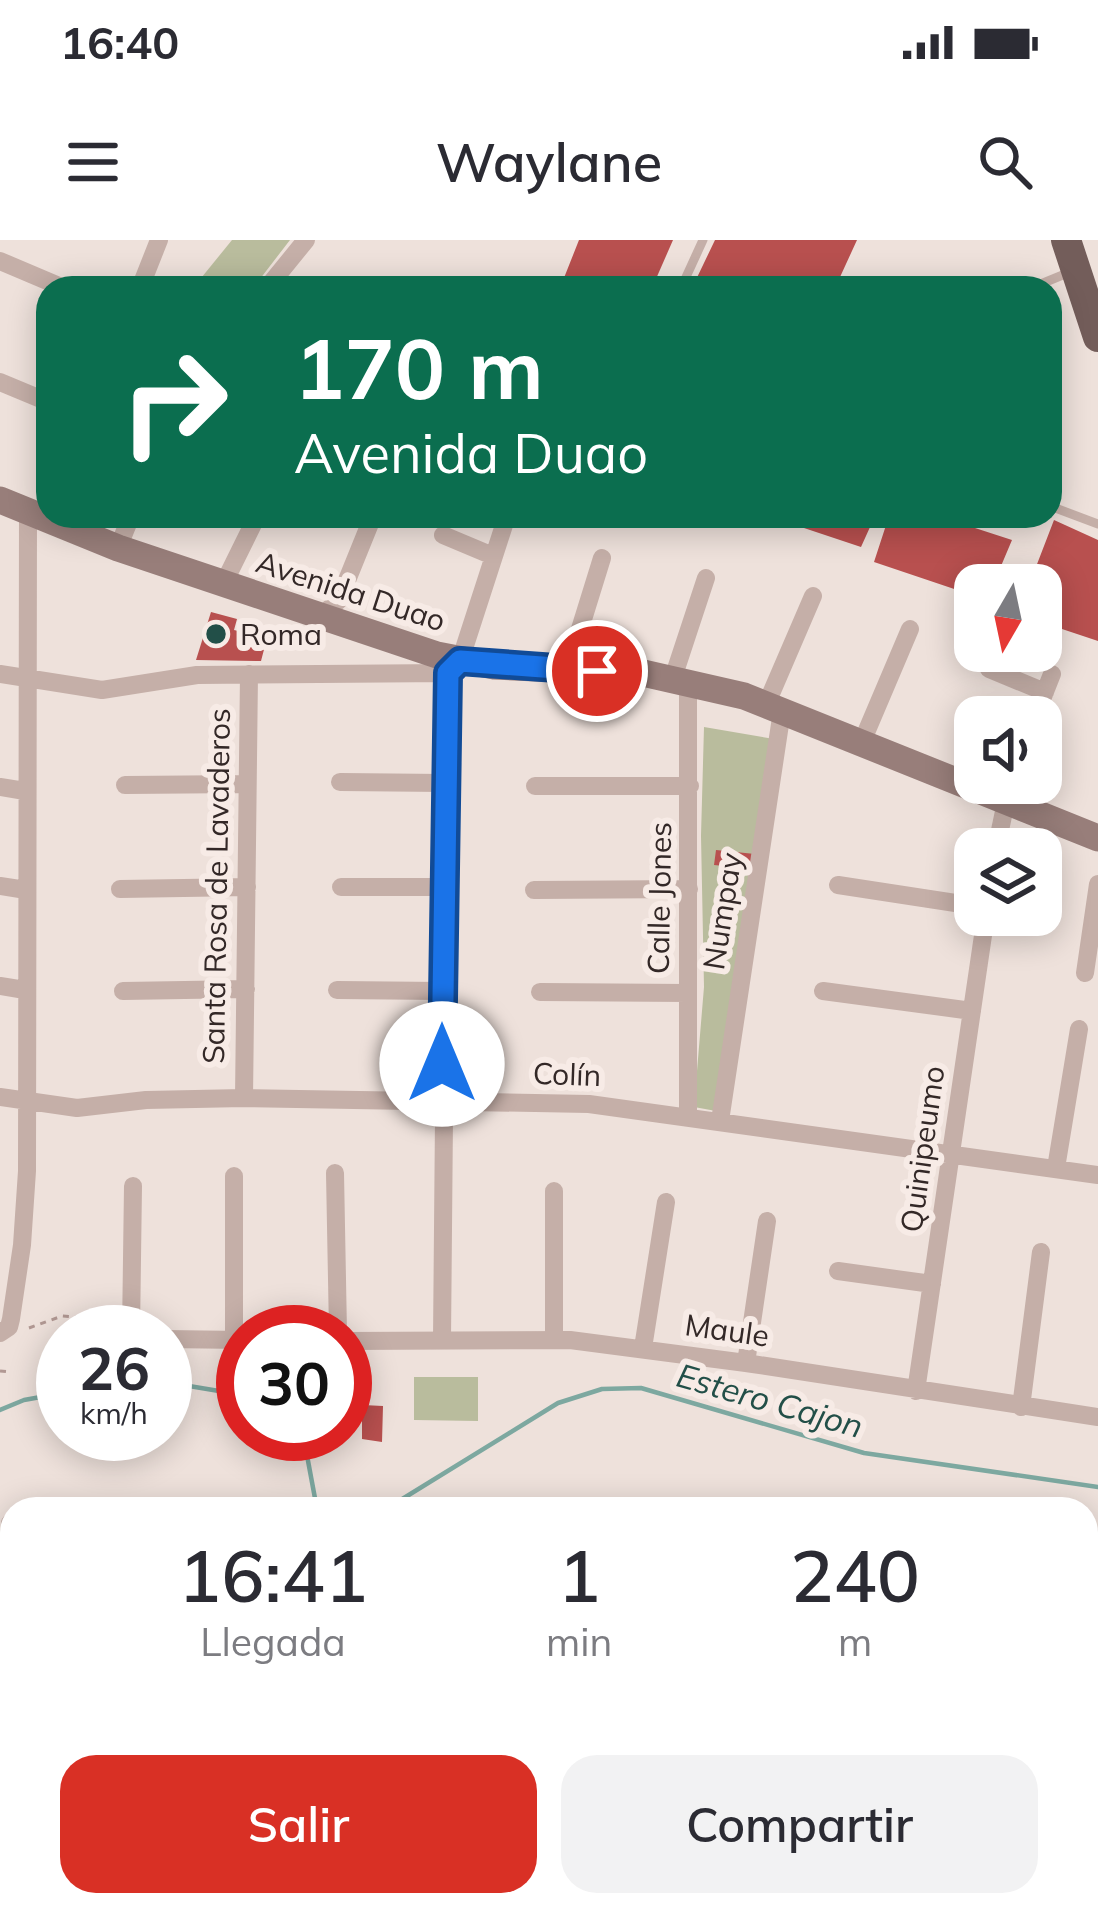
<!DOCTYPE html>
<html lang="es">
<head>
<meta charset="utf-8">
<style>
  body { margin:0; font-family:Mulish,sans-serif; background:#f2f2f3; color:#2b2b33; height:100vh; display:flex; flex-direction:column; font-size:45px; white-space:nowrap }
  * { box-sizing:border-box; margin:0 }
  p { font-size:39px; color:#7c7c81 }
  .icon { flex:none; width:66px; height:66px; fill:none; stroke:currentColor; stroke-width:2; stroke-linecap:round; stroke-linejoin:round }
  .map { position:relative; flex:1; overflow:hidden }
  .side { position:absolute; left:0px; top:1257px; width:1098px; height:420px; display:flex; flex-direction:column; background:#fff; border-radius:36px 36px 0 0; box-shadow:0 6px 30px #0003 }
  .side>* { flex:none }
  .hud { position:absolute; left:36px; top:36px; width:1026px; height:252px; border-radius:36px; box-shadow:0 6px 30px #0003; background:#0b6e4f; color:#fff; overflow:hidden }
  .needle { width:78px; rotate:189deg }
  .controls { position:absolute; left:954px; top:324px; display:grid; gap:24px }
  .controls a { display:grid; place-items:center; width:108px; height:108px; border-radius:24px; background:#fff; box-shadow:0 6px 30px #0003; font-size:60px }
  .speed { position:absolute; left:36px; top:1065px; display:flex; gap:24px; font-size:60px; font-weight:700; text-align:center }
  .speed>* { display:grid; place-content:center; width:156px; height:156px; border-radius:50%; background:#fff; box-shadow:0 6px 30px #0003; line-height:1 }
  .speed small { font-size:30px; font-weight:400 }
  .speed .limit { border:18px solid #d22; background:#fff; color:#111 }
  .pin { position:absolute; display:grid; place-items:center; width:102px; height:102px; color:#fff; margin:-51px; border:6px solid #fff; border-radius:50%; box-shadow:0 3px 12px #0007 }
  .me { position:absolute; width:132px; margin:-66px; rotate:0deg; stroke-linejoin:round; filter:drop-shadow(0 0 9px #0008) }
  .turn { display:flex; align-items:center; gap:42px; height:252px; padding:0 60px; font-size:54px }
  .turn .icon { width:156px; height:156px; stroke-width:2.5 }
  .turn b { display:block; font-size:84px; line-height:102px }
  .eta { display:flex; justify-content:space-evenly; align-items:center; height:204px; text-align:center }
  .eta b { font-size:72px; font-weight:600; line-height:84px }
  .action { display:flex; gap:24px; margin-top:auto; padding:24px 60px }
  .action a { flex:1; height:138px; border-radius:36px; background:#d93025; color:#fff; font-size:48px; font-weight:600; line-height:138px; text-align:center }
  .action a+a { background:#f2f2f3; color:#2b2b33 }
  .status { display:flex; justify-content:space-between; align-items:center; height:84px; padding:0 60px; background:#fff; direction:ltr }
  .status svg { height:33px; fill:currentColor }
  header { display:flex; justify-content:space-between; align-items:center; height:156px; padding:0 60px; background:#fff; font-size:54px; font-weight:600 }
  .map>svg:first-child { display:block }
  .green { fill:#b9bc9d }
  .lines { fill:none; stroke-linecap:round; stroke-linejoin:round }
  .stream { stroke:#7da8a0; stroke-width:4.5 }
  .building { fill:#b8504f }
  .path { stroke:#b19893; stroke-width:3; stroke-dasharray:6 6; stroke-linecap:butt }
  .lane { stroke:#c5afa8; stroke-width:9 }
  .street { stroke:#c5afa8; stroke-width:18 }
  .secondary { stroke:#987e7a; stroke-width:27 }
  .primary { stroke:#735d5a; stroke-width:30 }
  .route-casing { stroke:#114b97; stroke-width:30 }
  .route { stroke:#1a73e8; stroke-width:21 }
  .poi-dot { fill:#224f48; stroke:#f7ebe6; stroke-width:4.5 }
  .labels { text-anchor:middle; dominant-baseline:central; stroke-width:12; stroke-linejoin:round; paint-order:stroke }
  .street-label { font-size:30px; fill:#332827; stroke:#f7ebe6 }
  .poi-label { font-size:30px; fill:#332827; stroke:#f7ebe6; text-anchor:start }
  .water-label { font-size:33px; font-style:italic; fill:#224f48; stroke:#f7ebe6 }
</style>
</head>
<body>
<div class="status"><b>16:40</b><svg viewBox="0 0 49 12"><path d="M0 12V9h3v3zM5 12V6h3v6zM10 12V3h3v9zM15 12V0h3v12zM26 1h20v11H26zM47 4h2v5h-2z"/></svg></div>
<header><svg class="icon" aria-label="menu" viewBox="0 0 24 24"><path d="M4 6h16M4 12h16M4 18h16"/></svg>Waylane<svg class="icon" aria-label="search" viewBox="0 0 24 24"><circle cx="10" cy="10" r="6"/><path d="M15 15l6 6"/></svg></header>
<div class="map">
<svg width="1098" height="1677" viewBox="0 0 1098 1677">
  <rect width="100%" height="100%" fill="#eee1db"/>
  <path class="green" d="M232,0H290L253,48H193Z
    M704,487L774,499L716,871L694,867L704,747L701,596Z
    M414,1137H478V1181L414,1180Z
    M0,1304L12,1306V1385L0,1386Z"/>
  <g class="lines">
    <path class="stream" d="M165,1142L243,1155
      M0,1170L24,1160L63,1153
      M303,1194L317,1269
      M386,1269L558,1163L602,1149L641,1148L864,1213L1098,1247"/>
  </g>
  <path class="building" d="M579,0H673L652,48H560Z
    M715,0H857L835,48H692Z
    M696,276H730L727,285Z
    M768,276H875L861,307Z
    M889,276H938L1012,300L993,345H975V356L874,322Z
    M1054,280L1098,300V401L1041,382V345H1029Z
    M211,372L237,379L234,390L267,398L261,421L196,420Z
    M716,610L755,614L753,629L714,625Z
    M401,833L430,834L429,850H400Z
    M363,1165L383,1166L382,1202L362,1199V1172H345V1167Z
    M1087,1639L1098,1641V1665L1086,1664Z
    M1026,1665H1050L1049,1677H1026Z"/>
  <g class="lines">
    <path class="path" d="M29,1088L62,1076L113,1080
      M0,1131L10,1132"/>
    <path class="lane" d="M681,48L703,0
      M1031,48L1070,32
      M1050,266L1098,284
      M565,1269V1265
      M648,1269V1263"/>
    <path class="street" d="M0,21L59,46
      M140,48L159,0
      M267,48L306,0
      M0,142L48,162
      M443,295L493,316
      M118,308L131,276
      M224,343L257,276
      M320,377L339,360L373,276
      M989,429L1045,452
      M567,431L602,318
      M0,434L102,450L197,435L448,433L460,421L505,282
      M673,438L706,338
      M767,463L813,356
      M1035,477L1052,434
      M862,502L910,389
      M340,542L444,543
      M125,545L247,544
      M535,546H690
      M0,547L25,551
      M996,609L1010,543
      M838,645L975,666
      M0,646L26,650
      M341,647H443
      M120,649L247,647
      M534,650L689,649
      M1085,733L1098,644
      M0,746L25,750
      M337,750L442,751
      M123,751L246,749
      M823,751L972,771
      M540,752L688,753
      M0,857L77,868L146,860L244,858L589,864L1098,935
      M244,858L249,434
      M688,875V441
      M720,881L782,471
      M1056,928L1079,789
      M335,933L338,1092
      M838,1031L932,1044
      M131,1092L133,946
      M0,1093L9,1087L11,1079L22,1005L27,931L28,272
      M165,1099L243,1100
      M234,1100V936
      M442,1100L448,433
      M554,1100V951
      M345,1101L570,1100L746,1123L1098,1177
      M643,1108L666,962
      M746,1123L767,981
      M916,1151L986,675
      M1021,1167L1041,1012
      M10,1283L12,1284
      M0,1400L12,1398
      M1086,1499L1098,1494"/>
    <path class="secondary" d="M0,260L118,308L437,415L494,426L643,433L744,456L1098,598"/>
    <path class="primary" d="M1066,0L1098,97"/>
  </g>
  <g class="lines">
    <defs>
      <path id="route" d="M442,824L448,433L460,421L597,431"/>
    </defs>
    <use href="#route" class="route-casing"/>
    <use href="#route" class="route"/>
  </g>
  <circle class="poi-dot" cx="216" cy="394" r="12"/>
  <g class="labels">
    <g class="street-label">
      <text transform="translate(351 351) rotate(18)">Avenida Duao</text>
      <text transform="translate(216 646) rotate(-89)">Santa Rosa de Lavaderos</text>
      <text transform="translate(659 658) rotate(-89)">Calle Jones</text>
      <text transform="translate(722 671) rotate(-81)">Numpay</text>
      <text transform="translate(567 834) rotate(2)">Colín</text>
      <text transform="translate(922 909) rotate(-82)">Quinipeumo</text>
      <text transform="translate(727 1090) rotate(8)">Maule</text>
    </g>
    <g class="poi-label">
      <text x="240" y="394">Roma</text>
    </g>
    <g class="water-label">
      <text transform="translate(770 1160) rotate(16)">Estero Cajon</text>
    </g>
  </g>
</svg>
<div class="controls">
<a><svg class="needle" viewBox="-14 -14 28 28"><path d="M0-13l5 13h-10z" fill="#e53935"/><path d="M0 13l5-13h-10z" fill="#7c7c81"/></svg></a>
<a><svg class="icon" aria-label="sound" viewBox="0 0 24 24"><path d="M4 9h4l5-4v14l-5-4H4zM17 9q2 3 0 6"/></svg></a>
<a><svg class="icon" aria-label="layers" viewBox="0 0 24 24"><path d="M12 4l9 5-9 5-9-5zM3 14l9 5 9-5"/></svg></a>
</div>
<div class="speed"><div>26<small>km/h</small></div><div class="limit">30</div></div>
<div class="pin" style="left:597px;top:431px;background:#d93025"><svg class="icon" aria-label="arrive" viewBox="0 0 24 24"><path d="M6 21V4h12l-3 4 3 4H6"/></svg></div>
<svg class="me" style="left:442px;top:824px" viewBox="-20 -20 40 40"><circle r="19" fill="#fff"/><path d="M0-13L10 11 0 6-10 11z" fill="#1a73e8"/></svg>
<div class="hud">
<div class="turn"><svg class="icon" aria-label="right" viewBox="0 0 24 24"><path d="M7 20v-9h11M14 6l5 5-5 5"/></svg><div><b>170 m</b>Avenida Duao</div></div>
</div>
<section class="side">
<div class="eta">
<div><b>16:41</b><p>Llegada</p></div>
<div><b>1</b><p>min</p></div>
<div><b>240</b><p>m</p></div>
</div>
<div class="action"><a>Salir</a><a>Compartir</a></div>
</section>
</div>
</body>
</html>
